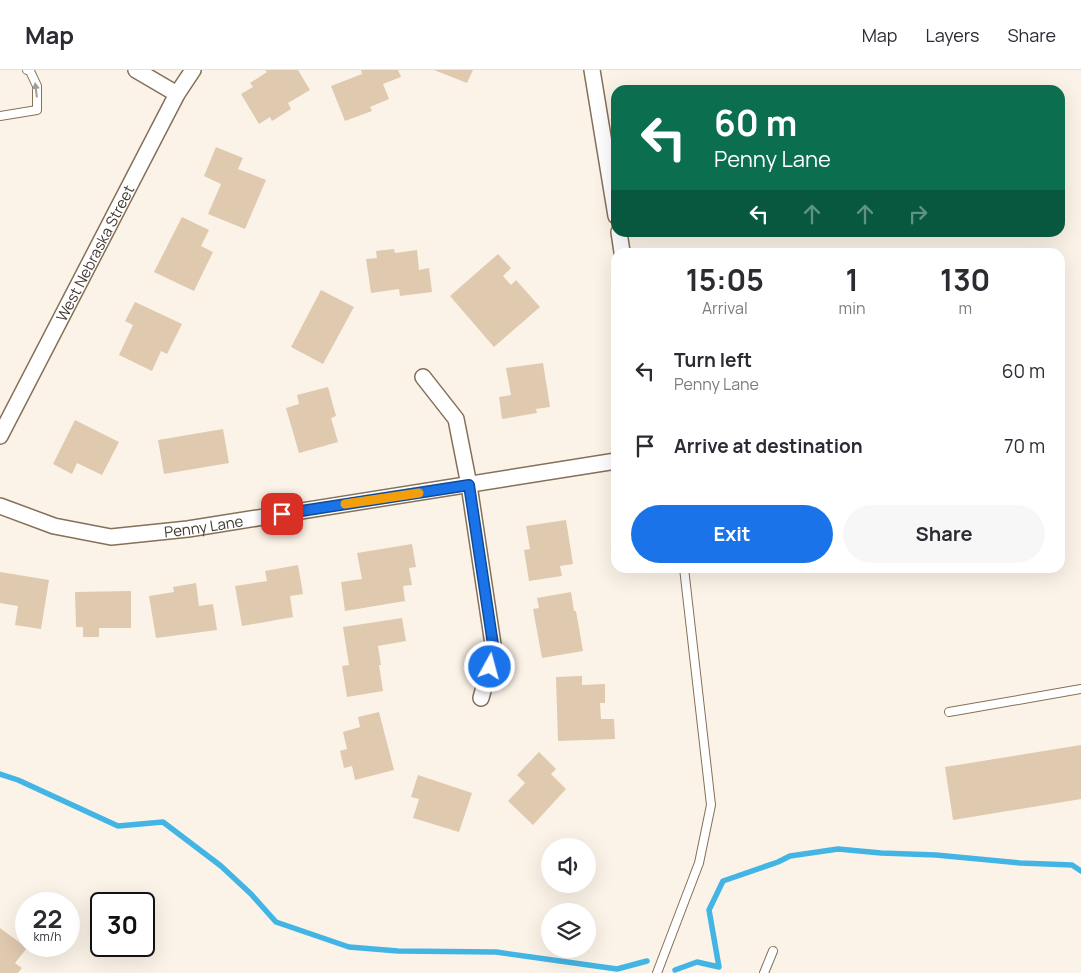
<!DOCTYPE html>
<html lang="en">
<head>
<meta charset="utf-8">
<style>
  body { margin:0; font-family:Manrope,sans-serif; background:#f7f7f7; color:#2b2b33; height:100vh; display:flex; flex-direction:column; font-size:19px; white-space:nowrap }
  * { box-sizing:border-box; margin:0 }
  p { font-size:16px; color:#7c7c81 }
  .icon { flex:none; width:28px; height:28px; fill:none; stroke:currentColor; stroke-width:2; stroke-linecap:round; stroke-linejoin:round }
  .map { position:relative; flex:1; overflow:hidden }
  .drawer { position:absolute; left:611px; top:178px; width:454px; height:325px; display:flex; flex-direction:column; background:#fff; border-radius:15px; box-shadow:0 5px 20px #0002 }
  .drawer>* { flex:none }
  .top-card { position:absolute; left:611px; top:15px; width:454px; height:152px; border-radius:15px; box-shadow:0 5px 20px #0002; background:#0b6e4f; color:#fff; overflow:hidden }
  .tools { position:absolute; left:541px; top:768px; display:grid; gap:10px }
  .tools a { display:grid; place-items:center; width:55px; height:55px; border-radius:50%; background:#fff; box-shadow:0 5px 20px #0002; font-size:25px }
  .speed { position:absolute; left:15px; top:822px; display:flex; gap:10px; font-size:25px; font-weight:700; text-align:center }
  .speed>* { display:grid; place-content:center; width:65px; height:65px; border-radius:50%; background:#fff; box-shadow:0 5px 20px #0002; line-height:1 }
  .speed small { font-size:12px; font-weight:400 }
  .speed .limit { border:2px solid #111; border-radius:8px; background:#fff; color:#111 }
  .pin { position:absolute; display:grid; place-items:center; width:42px; height:42px; color:#fff; margin:-21px; border-radius:10px; box-shadow:0 2px 8px #0006 }
  .me { position:absolute; width:55px; margin:-28px; rotate:7deg; stroke-linejoin:round; filter:drop-shadow(0 0 4px #0008) }
  .turn { display:flex; align-items:center; gap:18px; height:105px; padding:0 20px; font-size:22px }
  .turn .icon { width:65px; height:65px; stroke-width:2.5 }
  .turn b { display:block; font-size:35px; line-height:42px }
  .lanes { display:flex; align-items:center; height:48px; padding:0 20px; background:#0003; justify-content:center; gap:25px; direction:ltr }
  .lanes .off { opacity:.35 }
  .eta { display:flex; justify-content:space-evenly; align-items:center; height:85px; text-align:center }
  .eta b { font-size:30px; font-weight:700; line-height:35px }
  .button { display:flex; gap:10px; margin-top:auto; padding:10px 20px }
  .button a { flex:1; height:58px; border-radius:30px; background:#1a73e8; color:#fff; font-size:20px; font-weight:700; line-height:58px; text-align:center }
  .button a+a { background:#f7f7f7; color:#2b2b33 }
  ul { padding:0; list-style:none }
  li { display:flex; align-items:center; gap:15px; height:75px; padding:0 20px }
  li div { flex:1 }
  li b { display:block; font-size:19px }
  li em { font-style:normal }
  header { display:flex; align-items:center; gap:30px; box-sizing:border-box; height:70px; padding:0 25px; background:#fff; border-bottom:1px solid #e1e1e2 }
  header strong { font-size:24px }
  nav { display:flex; gap:28px; margin-inline-start:auto; font-size:18px }
  .map>svg:first-child { display:block }
  .lines { fill:none; stroke-linecap:round; stroke-linejoin:round }
  .stream { stroke:#43b5e4; stroke-width:5.5 }
  .building { fill:#dfc9af }
  .lane-casing { stroke:#857058; stroke-width:10 }
  .street-casing { stroke:#857058; stroke-width:18 }
  .lane { stroke:#fff; stroke-width:8 }
  .street { stroke:#fff; stroke-width:15 }
  .oneway { fill:#a09c97 }
  .route-casing { stroke:#114b97; stroke-width:12 }
  .route { stroke:#1a73e8; stroke-width:9 }
  .slow { stroke:#f59e0b; stroke-width:9 }
  .labels { text-anchor:middle; dominant-baseline:central; stroke-width:4.5; stroke-linejoin:round; paint-order:stroke }
  .street-label { font-size:15px; fill:#42392f; stroke:#fcf3e8 }
</style>
</head>
<body>
<header>
<strong>Map</strong>
<nav><a>Map</a><a>Layers</a><a>Share</a></nav>
</header>
<div class="map">
<svg width="1081" height="903" viewBox="0 0 1081 903">
  <rect width="100%" height="100%" fill="#fcf3e8"/>
  <g class="lines">
    <path class="stream" d="M0,704L18,710L118,756L163,752L221,796L251,824L276,852L349,877L398,881L496,882L617,899L647,891
      M675,900L697,892L719,897L709,840L723,811L778,792L790,786L838,779L881,783L936,785L1020,793L1072,795L1081,801"/>
  </g>
  <path class="building" d="M265,0H298L310,20L288,33L291,39L272,51L270,47L259,54L241,24L253,17L250,13L267,2Z
    M361,0H398L401,7L383,14L389,29L370,37L372,41L345,51L331,16L362,4Z
    M434,0H473L467,13Z
    M216,77L243,88L238,99L266,110L245,159L208,144L221,114L204,106Z
    M182,147L209,160L201,176L213,182L194,221L154,202Z
    M394,179L395,183L417,180L419,200L429,198L432,222L400,226L399,219L371,223L366,189L377,188L376,181Z
    M498,184L511,198L503,206L511,215L516,210L540,237L494,277L450,226Z
    M321,220L354,237L323,294L291,277Z
    M135,232L182,254L167,284L161,281L152,301L119,285L133,255L125,251Z
    M543,293L550,337L536,339L537,343L502,349L499,327L511,325L506,298Z
    M328,317L336,346L331,348L338,372L299,383L286,338L299,334L297,325Z
    M75,350L119,372L102,405L77,393L72,404L53,394Z
    M223,359L229,393L164,404L158,370Z
    M566,450L573,494L560,496L562,506L529,511L524,480L530,479L526,456Z
    M412,474L416,497L409,498L412,515L403,516L405,531L345,541L341,512L362,509L357,483Z
    M298,495L303,524L290,526L293,547L242,556L235,516L267,511L265,501Z
    M0,502L49,510L41,559L15,555L18,536L0,533Z
    M196,513L199,536L213,534L217,560L156,568L149,526L174,522L173,517Z
    M131,521V558H99V567H83V557H76L75,522Z
    M571,522L574,541H576L583,581L542,588L533,539L539,538L537,528Z
    M402,548L406,571L378,576L381,595H379L383,621L347,627L342,596L349,595L343,557Z
    M582,606V615L605,614V633H600L601,649H614L615,669L558,671L556,607Z
    M379,642L394,700L355,710L352,696L344,698L340,681L347,679L343,662L360,657L358,647Z
    M1081,675V729L953,750L945,697Z
    M539,682L556,699L551,704L566,719L533,755L508,731L525,713L517,705Z
    M418,705L472,723L459,762L413,748L419,729L411,727Z
    M0,858L27,878L15,893L22,898L18,903H0Z"/>
  <g class="lines">
    <defs>
      <path id="lane" d="M0,46L37,40V16L30,1L27,0
        M949,642L1081,619
        M657,903L699,793L711,735L684,498
        M764,903L773,881"/>
      <g id="street">
        <path d="M136,0L177,24"/>
        <path d="M592,0L616,146"/>
        <path d="M619,162L622,182"/>
        <path d="M423,307L456,349L469,415L494,581L481,628"/>
        <path id="s1" d="M0,366L177,24L193,0"/>
        <path id="s2" d="M0,436L54,456L111,467L188,459L616,391"/>
      </g>
    </defs>
    <use href="#lane" class="lane-casing"/>
    <use href="#street" class="street-casing"/>
    <use href="#lane" class="lane"/>
    <use href="#street" class="street"/>
  </g>
  <defs><path id="oneway-solid" d="M-6-.8H1V-3.2L6.5 0L1 3.2V.8H-6Z" transform="scale(1.25)"/></defs>
  <use class="oneway" href="#oneway-solid" transform="translate(36 20) rotate(-97)"/>
  <g class="lines">
    <defs>
      <path id="route" d="M282,444L469,415L494,581L490,597"/>
    </defs>
    <use href="#route" class="route-casing"/>
    <use href="#route" class="route"/>
    <path class="slow" d="M345,434L419,423"/>
  </g>
  <g class="labels">
    <g class="street-label">
      <text stroke="none"><textPath href="#s1" startOffset="206">West Nebraska Street</textPath></text>
      <text stroke="none"><textPath href="#s2" startOffset="209">Penny Lane</textPath></text>
    </g>
  </g>
</svg>
<div class="tools">
<a><svg class="icon" aria-label="sound" viewBox="0 0 24 24"><path d="M4 9h4l5-4v14l-5-4H4zM17 9q2 3 0 6"/></svg></a>
<a><svg class="icon" aria-label="layers" viewBox="0 0 24 24"><path d="M12 4l9 5-9 5-9-5zM3 14l9 5 9-5"/></svg></a>
</div>
<div class="speed"><div>22<small>km/h</small></div><div class="limit">30</div></div>
<div class="pin" style="left:282px;top:444px;background:#d93025"><svg class="icon" aria-label="arrive" viewBox="0 0 24 24"><path d="M6 21V4h12l-3 4 3 4H6"/></svg></div>
<svg class="me" style="left:490px;top:597px" viewBox="-20 -20 40 40"><circle r="17" fill="#1a73e8" stroke="#fff" stroke-width="3"/><path d="M0-11L8 9 0 5-8 9z" fill="#fff"/></svg>
<div class="top-card">
<div class="turn"><svg class="icon" aria-label="left" viewBox="0 0 24 24"><path d="M17 20v-9H6M10 6l-5 5 5 5"/></svg><div><b>60 m</b>Penny Lane</div></div>
<div class="lanes"><svg class="icon" aria-label="left" viewBox="0 0 24 24"><path d="M17 20v-9H6M10 6l-5 5 5 5"/></svg><svg class="icon off" aria-label="ahead" viewBox="0 0 24 24"><path d="M12 20V5M6 11l6-6 6 6"/></svg><svg class="icon off" aria-label="ahead" viewBox="0 0 24 24"><path d="M12 20V5M6 11l6-6 6 6"/></svg><svg class="icon off" aria-label="right" viewBox="0 0 24 24"><path d="M7 20v-9h11M14 6l5 5-5 5"/></svg></div>
</div>
<section class="drawer">
<div class="eta">
<div><b>15:05</b><p>Arrival</p></div>
<div><b>1</b><p>min</p></div>
<div><b>130</b><p>m</p></div>
</div>
<ul>
<li><svg class="icon" aria-label="left" viewBox="0 0 24 24"><path d="M17 20v-9H6M10 6l-5 5 5 5"/></svg><div><b>Turn left</b><p>Penny Lane</p></div><em>60 m</em></li>
<li><svg class="icon" aria-label="arrive" viewBox="0 0 24 24"><path d="M6 21V4h12l-3 4 3 4H6"/></svg><div><b>Arrive at destination</b></div><em>70 m</em></li>
</ul>
<div class="button"><a>Exit</a><a>Share</a></div>
</section>
</div>
</body>
</html>
